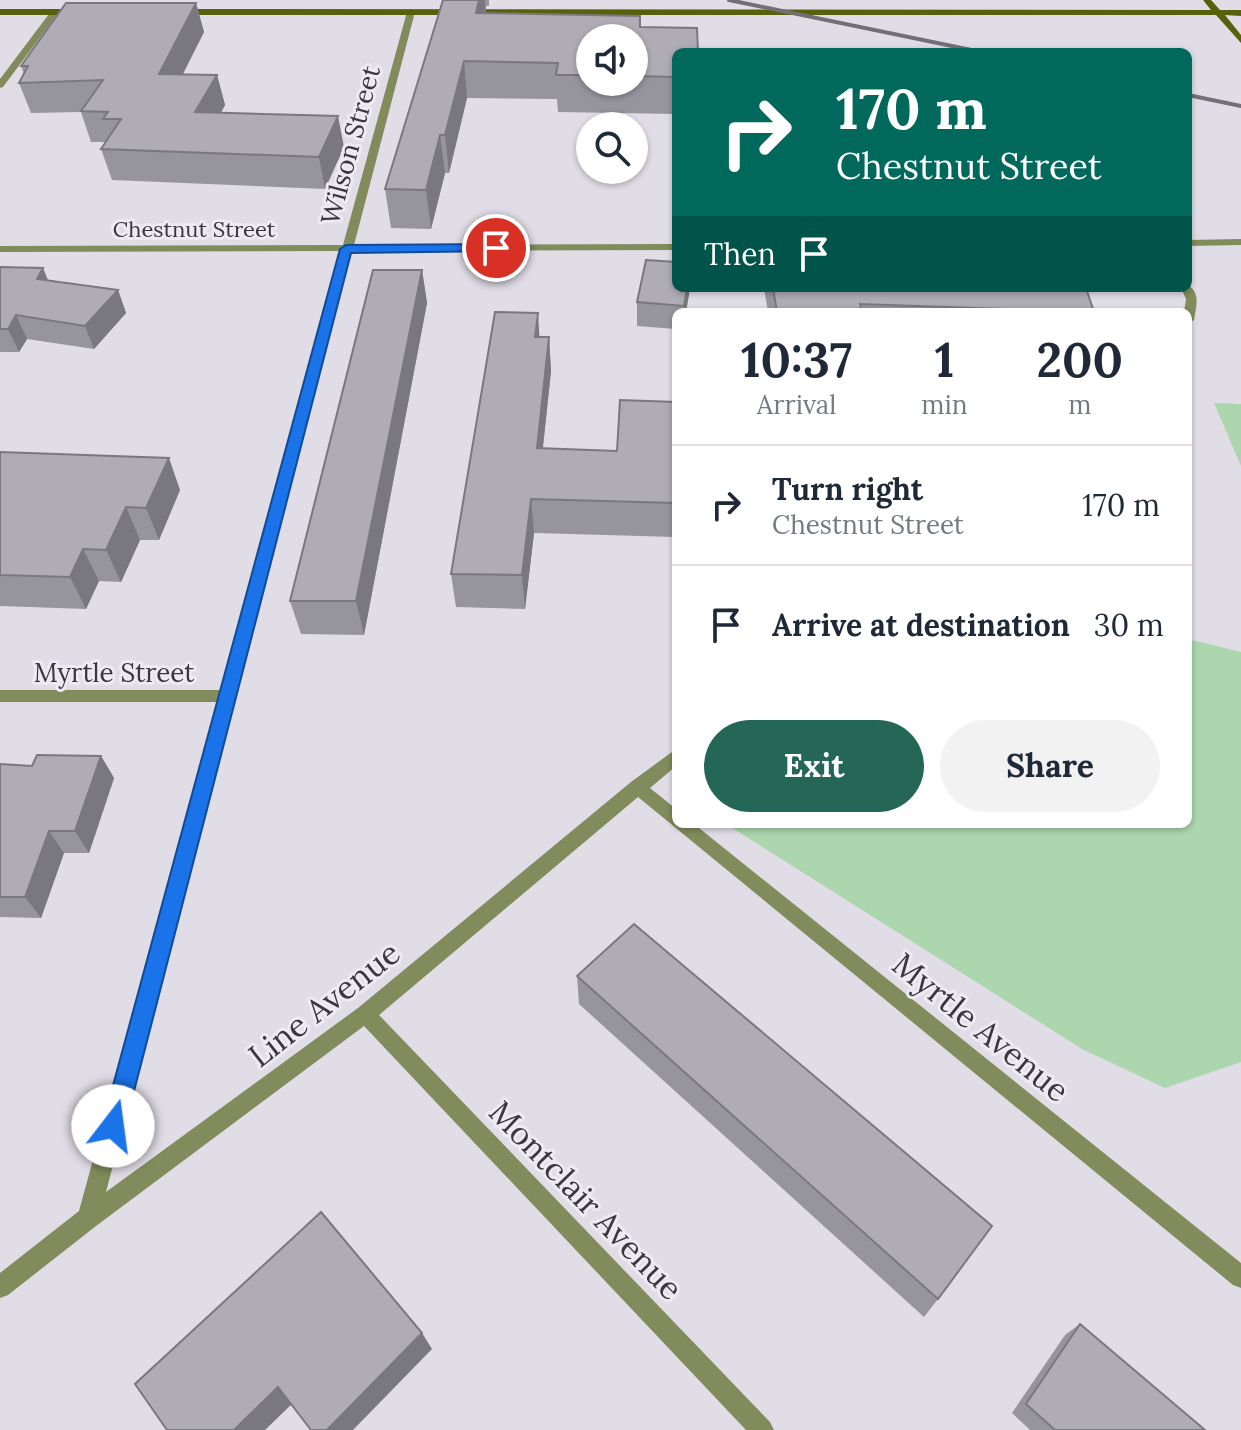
<!DOCTYPE html>
<html lang="en">
<head>
<meta charset="utf-8">
<style>
  body { margin:0; font-family:Lora,serif; background:#f2f2f3; color:#1f2937; height:100vh; display:flex; flex-direction:column; font-size:30px; white-space:nowrap }
  * { box-sizing:border-box; margin:0 }
  p { font-size:26px; color:#747a83 }
  .icon { flex:none; width:44px; height:44px; fill:none; stroke:currentColor; stroke-width:2; stroke-linecap:round; stroke-linejoin:round }
  .map { position:relative; flex:1; overflow:hidden }
  .details { position:absolute; left:672px; top:308px; width:520px; height:520px; display:flex; flex-direction:column; background:#fff; border-radius:12px; box-shadow:0 2px 6px #0004 }
  .details>* { flex:none }
  .top-card { position:absolute; left:672px; top:48px; width:520px; height:244px; border-radius:12px; box-shadow:0 2px 6px #0004; background:#00695c; color:#fff; overflow:hidden }
  .fabs { position:absolute; left:576px; top:24px; display:grid; gap:16px }
  .fabs a { display:grid; place-items:center; width:72px; height:72px; border-radius:50%; background:#fff; box-shadow:0 2px 6px #0004; font-size:40px }
  .pin { position:absolute; display:grid; place-items:center; width:68px; height:68px; color:#fff; margin:-34px; border:4px solid #fff; border-radius:50%; box-shadow:0 2px 8px #0007 }
  .me { position:absolute; width:88px; margin:-44px; rotate:15deg; stroke-linejoin:round; filter:drop-shadow(0 0 6px #0008) }
  .turn { display:flex; align-items:center; gap:28px; height:168px; padding:0 32px; font-size:36px }
  .turn .icon { width:104px; height:104px; stroke-width:2.5 }
  .turn b { display:block; font-size:56px; line-height:68px }
  .then { display:flex; align-items:center; height:76px; padding:0 32px; background:#0003; gap:16px; font-size:30px }
  .eta { display:flex; justify-content:space-evenly; align-items:center; height:136px; text-align:center }
  .eta b { font-size:48px; font-weight:800; line-height:56px }
  .cta { display:flex; gap:16px; margin-top:auto; padding:16px 32px }
  .cta a { flex:1; height:92px; border-radius:48px; background:#246757; color:#fff; font-size:32px; font-weight:800; line-height:92px; text-align:center }
  .cta a+a { background:#f2f2f3; color:#1f2937 }
  ul { padding:0; list-style:none }
  li { display:flex; align-items:center; gap:24px; height:120px; padding:0 32px; border-top:2px solid #e0e1e3 }
  li div { flex:1 }
  li b { display:block; font-size:30px }
  li em { font-style:normal }
  .map>svg:first-child { display:block }
  .green { fill:#abd6ae }
  .lines { fill:none; stroke-linecap:round; stroke-linejoin:round }
  .minor { fill:#818b5b; fill-rule:evenodd }
  .secondary { fill:#55620a; fill-rule:evenodd }
  .rail { stroke:#727075; stroke-width:4 }
  .wall { fill:#96949d; fill-rule:evenodd }
  .shaded-wall { fill:#7a787f }
  .building { fill:#afacb6; stroke:#7a787f; stroke-width:2 }
  .route { fill:#1a73e8; stroke:#114b97; stroke-width:2 }
  .labels { text-anchor:middle; dominant-baseline:central; stroke-width:6; stroke-linejoin:round; paint-order:stroke }
  .far-street-label { font-size:22px; fill:#39383b; stroke:#eeeaf4 }
  .street-label { font-size:26px; fill:#39383b; stroke:#eeeaf4 }
  .near-street-label { font-size:32px; fill:#39383b; stroke:#eeeaf4 }
</style>
</head>
<body>
<div class="map">
<svg width="1241" height="1430" viewBox="0 0 1241 1430">
  <rect width="100%" height="100%" fill="#e1dde7"/>
  <path class="green" d="M1214,403L1241,404V466Z
    M1188,639L1241,652V1062L1165,1088L1082,1049L726,824H1188Z"/>
  <g class="lines">
    <path class="minor" d="M411,9L415,12L354,245L676,244V250L352,251L106,1192L358,1008L631,782L676,749V766L650,788L676,809V824H694L1241,1263V1288L1233,1285L638,797L379,1015L770,1422L774,1430H746L364,1026L96,1226L8,1295L0,1298V1273L79,1211L218,702H0V690H222L341,251L0,252V246L343,245L407,12Z
      M52,10L59,12L3,87L0,88V79Z
      M1241,239V245L1188,246V240Z
      M1188,285C1201,293 1196,307 1194,320L1188,324V312H1184L1186,299L1181,288H1188Z"/>
    <path class="secondary" d="M1203,0H1211L1220,10H1241V16L1225,15L1241,35V43L1216,15H178L174,12L178,9L1211,10Z
      M0,9H78L82,12L78,15H0Z"/>
    <path class="rail" d="M729,0L981,52
      M1188,95L1241,106"/>
  </g>
  <path class="wall" d="M443,0H489V6H486V13L640,27L676,52V114L558,112L557,99L467,98L449,173H445L431,229L391,228L385,189ZM590,38H634V82H590Z
    M196,3L204,32L182,74L217,75L225,105L221,113L344,147L325,189L112,180L101,149L106,142H91L81,112L31,113L19,83L24,74L21,66Z
    M0,267L43,268L48,280L118,290L126,313L94,349L27,339L19,352H0Z
    M422,270L427,303L364,635L301,634L290,601Z
    M676,288H690L686,312H676V329L637,326V302Z
    M764,288H1086L1094,312H768Z
    M540,337H549L551,371L543,448L617,451L676,402V537L534,533L525,609L456,607L451,574Z
    M0,452L180,490L159,540H140L121,582L99,581L86,609L0,606Z
    M101,756L114,778L89,853H64L41,918L0,917V764L32,766Z
    M577,976L938,1299L924,1317L579,1004Z
    M1080,1324L1205,1430H1030L1012,1413L1065,1335Z"/>
  <path class="shaded-wall" d="M479,0H485L486,18L476,13Z
    M196,3L204,32L168,104L159,74Z
    M464,61L467,98L449,173L445,135Z
    M217,75L225,105L204,143L195,112Z
    M338,116L344,147L325,189L319,157Z
    M440,135L445,173L431,229L426,190Z
    M43,268L52,291L37,279Z
    M422,270L427,303L364,635L356,601Z
    M687,288H690L686,312H683Z
    M118,290L126,313L94,349L85,326Z
    M538,313L540,346L535,337Z
    M16,315L27,339L19,352L8,329Z
    M549,337L551,371L539,482L537,448Z
    M169,458L180,490L159,540L146,508Z
    M531,499L534,533L525,609L522,575Z
    M126,507L140,540L121,582L106,550Z
    M83,549L99,581L86,609L70,577Z
    M101,756L114,778L89,853L75,831Z
    M49,831L64,853L41,918L25,897Z
    M422,1333L432,1349L353,1430H327Z
    M278,1387L295,1401L265,1430H234Z"/>
  <path class="building" d="M443,0H479L476,13L640,16V27L697,28L698,52H676V77L634,76V38H590V75H556L558,63L464,61L445,135H440L426,190L385,189Z
    M66,3H196L159,74L217,75L195,112L338,116L319,157L101,149L121,119H103L108,112L81,111L103,80L19,83L28,66H21Z
    M646,260L676,262V288H687L684,306L637,302Z
    M0,267L43,268L37,279L118,290L85,326L16,315L8,329H0Z
    M373,270H422L356,601H290Z
    M773,288H1086L1094,312L860,304L862,312H777Z
    M495,312L538,313L535,337H549L537,448L617,451L620,400L676,402V503L531,499L522,575L451,574Z
    M0,452L169,458L146,508L126,507L106,550L83,549L70,577L0,575Z
    M37,755L101,756L75,831H49L25,897H0V764L32,766Z
    M634,924L992,1226L938,1299L577,976Z
    M321,1212L422,1333L327,1430H311L278,1387L234,1430H167L135,1384Z
    M1080,1324L1205,1430H1055L1026,1404Z"/>
  <path class="route" d="M496,244L500,245V251L351,253L125,1126L121,1134L113,1137L105,1134L102,1126L340,249L346,245Z"/>
  <g class="labels">
    <g class="far-street-label">
      <text x="194" y="229">Chestnut Street</text>
    </g>
    <g class="street-label">
      <text transform="translate(350 145) rotate(-75)">Wilson Street</text>
      <text x="114" y="672">Myrtle Street</text>
    </g>
    <g class="near-street-label">
      <text transform="translate(324 1004) rotate(-38)">Line Avenue</text>
      <text transform="translate(981 1027) rotate(39)">Myrtle Avenue</text>
      <text transform="translate(586 1200) rotate(46)">Montclair Avenue</text>
    </g>
  </g>
</svg>
<div class="fabs">
<a><svg class="icon" aria-label="sound" viewBox="0 0 24 24"><path d="M4 9h4l5-4v14l-5-4H4zM17 9q2 3 0 6"/></svg></a>
<a><svg class="icon" aria-label="search" viewBox="0 0 24 24"><circle cx="10" cy="10" r="6"/><path d="M15 15l6 6"/></svg></a>
</div>
<div class="pin" style="left:496px;top:248px;background:#d93025"><svg class="icon" aria-label="arrive" viewBox="0 0 24 24"><path d="M6 21V4h12l-3 4 3 4H6"/></svg></div>
<svg class="me" style="left:113px;top:1126px" viewBox="-20 -20 40 40"><circle r="19" fill="#fff"/><path d="M0-13L10 11 0 6-10 11z" fill="#1a73e8"/></svg>
<div class="top-card">
<div class="turn"><svg class="icon" aria-label="right" viewBox="0 0 24 24"><path d="M7 20v-9h11M14 6l5 5-5 5"/></svg><div><b>170 m</b>Chestnut Street</div></div>
<div class="then">Then<svg class="icon" aria-label="arrive" viewBox="0 0 24 24"><path d="M6 21V4h12l-3 4 3 4H6"/></svg></div>
</div>
<section class="details">
<div class="eta">
<div><b>10:37</b><p>Arrival</p></div>
<div><b>1</b><p>min</p></div>
<div><b>200</b><p>m</p></div>
</div>
<ul>
<li><svg class="icon" aria-label="right" viewBox="0 0 24 24"><path d="M7 20v-9h11M14 6l5 5-5 5"/></svg><div><b>Turn right</b><p>Chestnut Street</p></div><em>170 m</em></li>
<li><svg class="icon" aria-label="arrive" viewBox="0 0 24 24"><path d="M6 21V4h12l-3 4 3 4H6"/></svg><div><b>Arrive at destination</b></div><em>30 m</em></li>
</ul>
<div class="cta"><a>Exit</a><a>Share</a></div>
</section>
</div>
</body>
</html>
